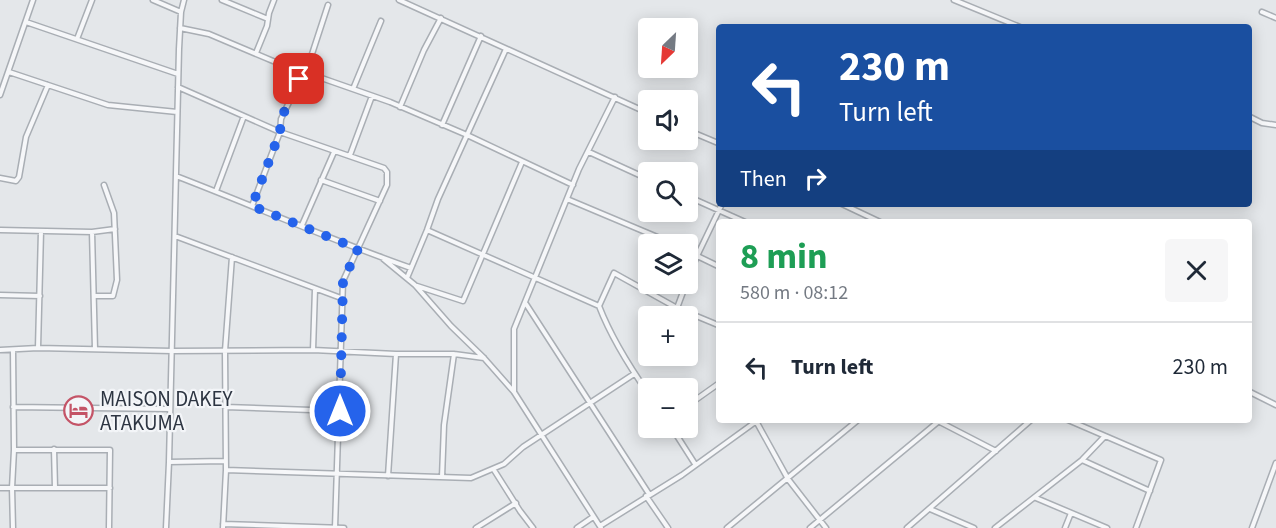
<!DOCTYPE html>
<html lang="en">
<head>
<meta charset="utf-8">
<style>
  body { margin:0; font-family:"Source Sans 3",sans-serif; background:#f6f6f7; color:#1f2937; height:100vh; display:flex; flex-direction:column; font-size:22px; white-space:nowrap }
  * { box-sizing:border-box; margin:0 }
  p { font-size:20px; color:#747a83 }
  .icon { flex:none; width:33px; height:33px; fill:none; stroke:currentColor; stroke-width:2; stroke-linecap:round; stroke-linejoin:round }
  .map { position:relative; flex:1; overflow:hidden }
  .panel { position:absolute; left:716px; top:219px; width:536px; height:204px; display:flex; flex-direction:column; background:#fff; border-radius:6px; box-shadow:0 3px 15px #0003 }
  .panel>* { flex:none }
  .guide { position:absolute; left:716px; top:24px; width:536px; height:183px; border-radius:6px; box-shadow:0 3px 15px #0003; background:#1a4fa0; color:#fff; overflow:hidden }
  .needle { width:39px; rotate:205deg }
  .controls { position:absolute; left:638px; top:18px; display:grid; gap:12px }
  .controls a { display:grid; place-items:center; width:60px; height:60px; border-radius:6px; background:#fff; box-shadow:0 3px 15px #0003; font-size:30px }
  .pin { position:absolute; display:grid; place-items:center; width:51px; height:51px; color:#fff; margin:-26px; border-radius:12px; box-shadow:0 3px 9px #0006 }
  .me { position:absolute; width:66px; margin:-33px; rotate:0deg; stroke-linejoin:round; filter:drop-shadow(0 0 4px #0008) }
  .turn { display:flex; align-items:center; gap:21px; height:126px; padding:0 24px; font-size:27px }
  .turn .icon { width:78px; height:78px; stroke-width:2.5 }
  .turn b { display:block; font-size:42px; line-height:51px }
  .then { display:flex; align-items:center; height:57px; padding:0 24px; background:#0003; gap:12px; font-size:22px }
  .round { display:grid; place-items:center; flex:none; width:63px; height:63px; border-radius:6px; background:#f6f6f7 }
  .headline { display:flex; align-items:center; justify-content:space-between; height:102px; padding:0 24px }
  h1 { font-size:36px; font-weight:700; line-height:45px; color:#1e9e55 }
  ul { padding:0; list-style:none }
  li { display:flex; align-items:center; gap:18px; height:90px; padding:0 24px; border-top:2px solid #e0e1e3 }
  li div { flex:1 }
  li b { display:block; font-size:22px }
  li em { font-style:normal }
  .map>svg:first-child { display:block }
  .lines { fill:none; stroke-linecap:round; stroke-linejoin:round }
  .street-casing { stroke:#a9aeb4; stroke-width:7 }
  .street { stroke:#f6f7f9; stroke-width:4 }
  .route { stroke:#2563eb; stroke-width:10; stroke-dasharray:0 18 }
  .labels { text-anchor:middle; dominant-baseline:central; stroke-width:4.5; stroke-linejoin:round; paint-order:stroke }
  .poi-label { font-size:21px; fill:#2d3542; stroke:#f3f5f8; text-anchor:start }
</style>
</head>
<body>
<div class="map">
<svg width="1276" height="528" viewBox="0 0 1276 528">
  <rect width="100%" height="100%" fill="#e4e7ea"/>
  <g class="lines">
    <defs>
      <path id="street" d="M153,0L181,12
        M222,0L268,19
        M399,0L648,113
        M954,0L1020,27
        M1262,12L1276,18
        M26,22L178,74
        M180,28L209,34L273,61L390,102L467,135L573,185
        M77,39L92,0
        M256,53L267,26L269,13L274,0
        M9,72L108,105L177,112
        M178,87L280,132L384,168L387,172V185L343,281L335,528
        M353,89L381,21
        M0,95L33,0
        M400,107L424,50L441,18
        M1248,116L1262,123L1276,125
        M442,125L481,36
        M687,130L718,143
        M589,152L648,179
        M350,155L372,96
        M176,176C254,206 331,240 411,268
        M0,178L16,181L19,177L26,137L48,85
        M321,180L380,201
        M216,191L244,116
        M687,196L745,222
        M567,199L674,244
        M842,204L880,222
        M252,206L280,132L281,119L312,54L328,5
        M302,225L334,152
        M0,230L92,232L115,229
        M427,230L599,306L614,273L677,308L718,325
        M92,232L95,349
        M175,236L341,298
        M687,251L718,266
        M381,257L415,285L451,326L484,358L514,392L601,528
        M407,278L427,230L438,199L506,49
        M687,281L697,256L722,204
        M417,286L463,301L522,162
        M0,295L40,296
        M94,296H113L117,280L114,213L104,185
        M526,304L649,494
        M599,306C611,337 629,366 648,393
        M677,308L686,284
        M38,348L41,231
        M0,350L38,348L172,351L313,350L396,354H454L484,358
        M313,350L315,289
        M1248,391L1276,405
        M514,392V329L579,169L615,97
        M687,406L718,384
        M13,407L170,409
        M225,407L340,411
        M936,420L996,451
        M1068,420L1161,460L1136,528
        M756,421L788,479L826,528
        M672,428L695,464
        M54,449L55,488
        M14,450H110L109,528
        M1082,460L1150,491
        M169,462L224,461
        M226,470L471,478L504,464L523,447L634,374
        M494,470L520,511L533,528
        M388,476L396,354
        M442,477L444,425L454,354
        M0,488H110
        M646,496L668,528
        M1036,498L1107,528
        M930,509L974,528
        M223,524L344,528
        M600,526L682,475L758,420
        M13,528L12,488L14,450L13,350
        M166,528L169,462L179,49L181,12L184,0
        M223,528L226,470L225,351L232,257
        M476,528L516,503
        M577,528L593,517
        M727,528L858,420
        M810,528L939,421
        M907,528L1031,420
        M995,528L1082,460L1105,436
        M1065,528L1071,513
        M1252,528L1276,463"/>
    </defs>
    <use href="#street" class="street-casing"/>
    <use href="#street" class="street"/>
  </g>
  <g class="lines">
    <path class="route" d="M299,79L281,119L280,132L252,206L358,249L343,281L340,411"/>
  </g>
  <defs>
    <symbol id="hotel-ring" viewBox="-11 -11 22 22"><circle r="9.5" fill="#f3f5f8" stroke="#c45467" stroke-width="1.5"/><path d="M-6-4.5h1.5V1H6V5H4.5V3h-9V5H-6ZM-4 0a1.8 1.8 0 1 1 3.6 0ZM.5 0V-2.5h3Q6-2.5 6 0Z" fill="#c45467"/></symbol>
  </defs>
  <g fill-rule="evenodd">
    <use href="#hotel-ring" x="62" y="394" width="33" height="33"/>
  </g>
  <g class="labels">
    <g class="poi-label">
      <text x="100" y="399">MAISON DAKEY<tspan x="100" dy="24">ATAKUMA</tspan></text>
    </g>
  </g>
</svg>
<div class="controls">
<a><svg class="needle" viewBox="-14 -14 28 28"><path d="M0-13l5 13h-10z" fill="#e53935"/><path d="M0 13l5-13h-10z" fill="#747a83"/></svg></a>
<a><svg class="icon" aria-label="sound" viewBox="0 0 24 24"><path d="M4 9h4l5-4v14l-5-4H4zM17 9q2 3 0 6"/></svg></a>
<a><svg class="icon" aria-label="search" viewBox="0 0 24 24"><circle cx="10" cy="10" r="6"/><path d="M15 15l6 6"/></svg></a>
<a><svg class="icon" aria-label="layers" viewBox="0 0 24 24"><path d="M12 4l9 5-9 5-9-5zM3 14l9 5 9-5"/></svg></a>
<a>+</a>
<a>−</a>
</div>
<div class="pin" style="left:299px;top:79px;background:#d93025"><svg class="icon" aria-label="arrive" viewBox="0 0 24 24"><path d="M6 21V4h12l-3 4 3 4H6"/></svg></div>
<svg class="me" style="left:340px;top:411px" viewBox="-20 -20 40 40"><circle r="17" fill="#2563eb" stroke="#fff" stroke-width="3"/><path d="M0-11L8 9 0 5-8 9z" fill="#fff"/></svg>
<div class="guide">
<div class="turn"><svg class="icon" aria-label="left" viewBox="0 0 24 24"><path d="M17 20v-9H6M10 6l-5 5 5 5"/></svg><div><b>230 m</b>Turn left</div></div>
<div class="then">Then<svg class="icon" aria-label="right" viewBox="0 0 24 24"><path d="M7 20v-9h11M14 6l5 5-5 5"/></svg></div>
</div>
<section class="panel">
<div class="headline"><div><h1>8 min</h1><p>580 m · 08:12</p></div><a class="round"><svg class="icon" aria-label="close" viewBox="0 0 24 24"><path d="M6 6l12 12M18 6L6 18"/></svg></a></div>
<ul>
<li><svg class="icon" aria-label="left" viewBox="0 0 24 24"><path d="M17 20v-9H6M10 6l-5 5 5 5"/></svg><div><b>Turn left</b></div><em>230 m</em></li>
</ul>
</section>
</div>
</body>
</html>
